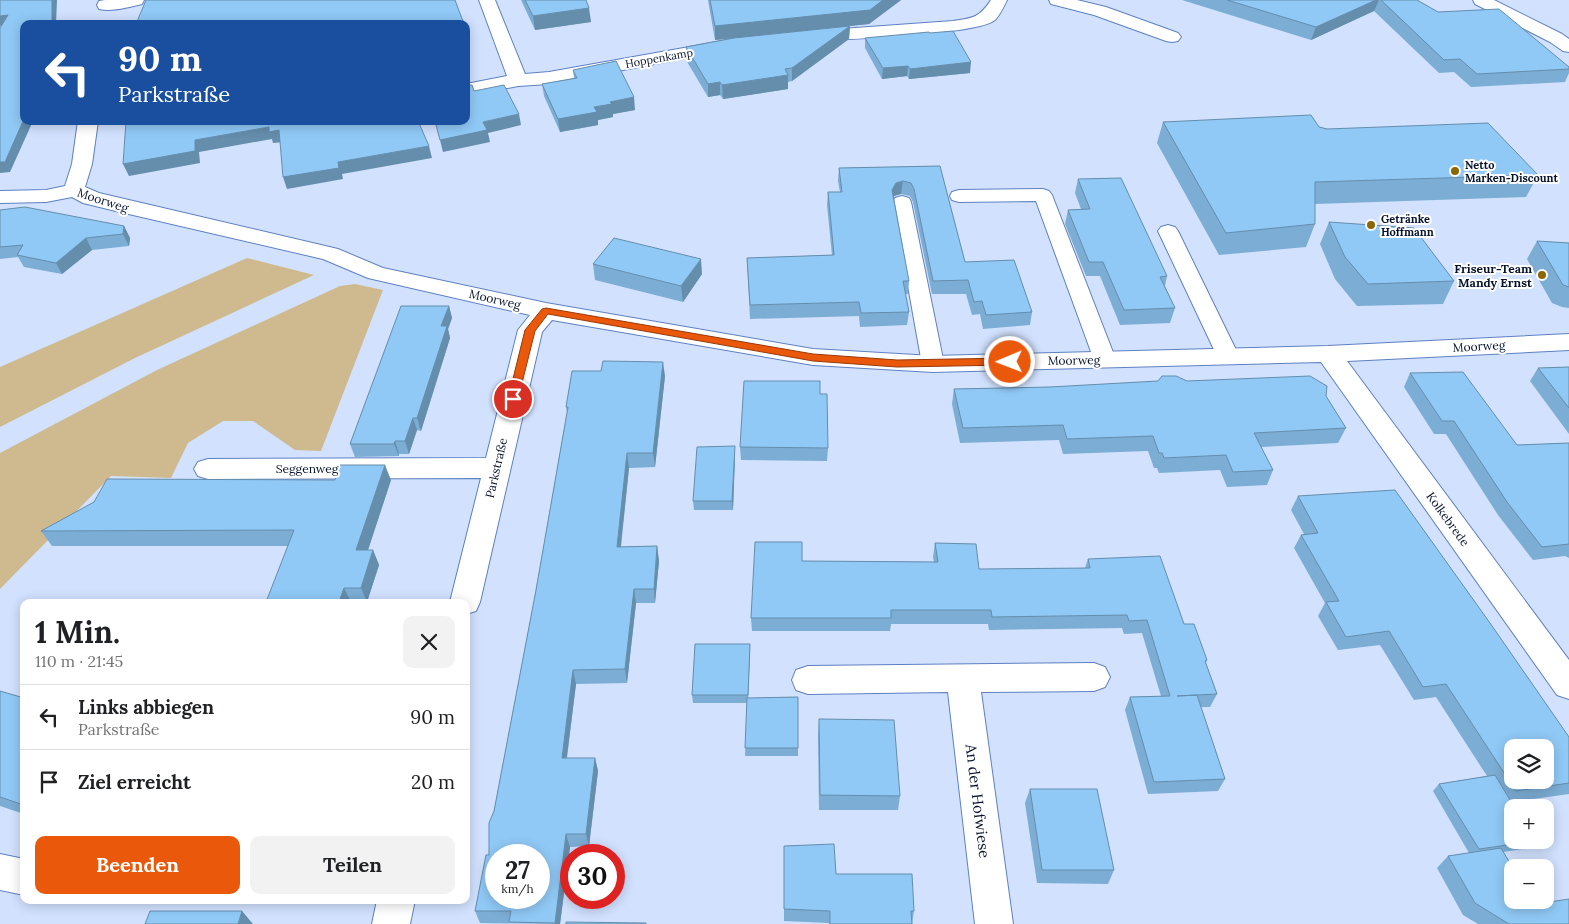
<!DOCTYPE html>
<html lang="de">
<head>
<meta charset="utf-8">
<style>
  body { margin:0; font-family:Lora,serif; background:#f2f2f2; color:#202124; height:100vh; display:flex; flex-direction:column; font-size:19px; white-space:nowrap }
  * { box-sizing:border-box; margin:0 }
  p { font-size:16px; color:#757577 }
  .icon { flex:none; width:28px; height:28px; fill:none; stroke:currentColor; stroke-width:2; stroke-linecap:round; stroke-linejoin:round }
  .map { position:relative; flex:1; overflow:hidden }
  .sheet { position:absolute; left:20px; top:599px; width:450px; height:305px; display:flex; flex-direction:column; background:#fff; border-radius:10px; box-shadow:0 2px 12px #0003 }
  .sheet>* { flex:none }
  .banner { position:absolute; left:20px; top:20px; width:450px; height:105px; border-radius:10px; box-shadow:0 2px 12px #0003; background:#1a4fa0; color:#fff; overflow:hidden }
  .controls { position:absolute; left:1504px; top:739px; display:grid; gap:10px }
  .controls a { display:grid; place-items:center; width:50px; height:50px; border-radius:10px; background:#fff; box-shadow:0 2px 12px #0003; font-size:25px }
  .speed { position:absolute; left:485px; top:844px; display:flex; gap:10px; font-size:25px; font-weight:700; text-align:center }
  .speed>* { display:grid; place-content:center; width:65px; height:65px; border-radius:50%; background:#fff; box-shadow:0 2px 12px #0003; line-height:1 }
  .speed small { font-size:12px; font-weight:400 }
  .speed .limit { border:8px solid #d22; background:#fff; color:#111 }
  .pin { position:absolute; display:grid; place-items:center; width:42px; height:42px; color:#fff; margin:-21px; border:2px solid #fff; border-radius:50%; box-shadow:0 1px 5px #0007 }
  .me { position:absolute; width:55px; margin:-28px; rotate:269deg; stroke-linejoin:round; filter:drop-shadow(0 0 4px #0008) }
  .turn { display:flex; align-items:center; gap:18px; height:105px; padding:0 15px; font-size:22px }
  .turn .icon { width:65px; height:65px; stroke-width:2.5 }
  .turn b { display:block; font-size:35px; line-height:42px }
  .round { display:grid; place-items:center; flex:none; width:52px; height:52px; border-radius:10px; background:#f2f2f2 }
  .overview { display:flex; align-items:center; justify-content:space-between; height:85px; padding:0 15px }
  h1 { font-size:30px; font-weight:800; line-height:38px }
  .cta { display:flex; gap:10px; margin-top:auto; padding:10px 15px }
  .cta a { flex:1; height:58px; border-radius:10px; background:#ea580c; color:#fff; font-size:20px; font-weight:800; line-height:58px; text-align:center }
  .cta a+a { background:#f2f2f2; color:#202124 }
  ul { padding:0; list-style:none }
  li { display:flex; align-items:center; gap:15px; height:65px; padding:0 15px; border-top:1px solid #e0e0e0 }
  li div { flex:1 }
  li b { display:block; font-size:19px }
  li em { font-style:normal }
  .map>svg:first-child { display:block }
  .green { fill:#cfba90 }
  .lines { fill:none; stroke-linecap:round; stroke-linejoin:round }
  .lane-casing { stroke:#5e80c2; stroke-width:2 }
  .street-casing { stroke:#5e80c2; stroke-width:2 }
  .secondary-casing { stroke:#5e80c2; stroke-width:2 }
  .lane { fill:#fff; fill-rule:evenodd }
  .street { fill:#fff; fill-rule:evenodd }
  .secondary { fill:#fff; fill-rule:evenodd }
  .wall { fill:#7cadd4 }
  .shaded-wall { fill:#658dac }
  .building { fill:#90c9f6; stroke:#658dac; fill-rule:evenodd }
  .route { fill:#ea580c; stroke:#983908 }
  .poi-dot { fill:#8a6605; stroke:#fff; stroke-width:2 }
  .labels { text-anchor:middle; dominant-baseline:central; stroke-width:4; stroke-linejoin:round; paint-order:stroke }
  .far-street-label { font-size:11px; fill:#07132d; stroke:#fff }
  .far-poi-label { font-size:11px; font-weight:bold; fill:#07132d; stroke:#fff; text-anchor:start }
  .street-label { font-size:12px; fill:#07132d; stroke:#fff }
  .poi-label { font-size:12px; font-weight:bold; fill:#07132d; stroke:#fff; text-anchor:end }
  .near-street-label { font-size:15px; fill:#07132d; stroke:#fff }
</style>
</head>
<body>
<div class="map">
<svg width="1569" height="924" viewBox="0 0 1569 924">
  <rect width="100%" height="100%" fill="#d1e1fe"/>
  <path class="green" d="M247,258L314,275L135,358L0,427V367Z
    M355,284L383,290L321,451L295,450L253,421H223L188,443L171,478L111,476L0,589V453L157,370L340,286Z"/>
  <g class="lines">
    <defs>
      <path id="lane" d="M1043,189L1049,191L1052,195L1116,360L1113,365L1105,367L1097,365L1094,360L1036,201L959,202L952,200L950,196L952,192L959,190Z
        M902,196L909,198L911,202L944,364L941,369L933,371L925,369L922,364L893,202L895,198Z
        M1168,225L1175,227L1178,231L1239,356L1236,361L1228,363L1220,361L1217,356L1158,231L1161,227Z"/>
      <path id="street" d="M105,0H144L142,4C129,7 112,12 99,9L97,5L99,1Z
        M479,0H495L525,74L549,72L723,41L729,42L732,46L729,50L723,51L549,84L518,86L466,96V84L507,76Z
        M991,0H1007C1004,6 1000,15 995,20C977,35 844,39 813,41L807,40L804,36L807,32L813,31L953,21C973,18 979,18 991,0Z
        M1049,0H1077L1106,7L1178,33L1181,37L1178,41L1172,42L1166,41L1094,15L1051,4Z
        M78,121H98L92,164L85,187L99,193L338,249L383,268L546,303L813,349L933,356L1328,346L1569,334V350L1347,361L1569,660V699L1557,695L1321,362L933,372L813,365L552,320L542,332L480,602L476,611L466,614V602H450L481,478L208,479L198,476L194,469L198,462L208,459L486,458L518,330L530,315L368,278L323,259L120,212L83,203L72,197L46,202L0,203V191L46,190L65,186L72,164Z
        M1094,663L1105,667L1110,677L1105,687L1094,691L981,692L1013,924H975L948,692L808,694L796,690L792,680L796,670L808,666Z
        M0,854L24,859V895L0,890Z
        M377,900H415L410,924H372Z"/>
      <path id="secondary" d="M1473,0H1494L1562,34L1569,39V52L1563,51L1550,42L1475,4Z"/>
    </defs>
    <use href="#lane" class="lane-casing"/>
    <use href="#street" class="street-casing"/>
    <use href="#secondary" class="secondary-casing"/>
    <use href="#lane" class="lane"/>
    <use href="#street" class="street"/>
    <use href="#secondary" class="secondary"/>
  </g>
  <path class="wall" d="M521,0H586L591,22L535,30Z
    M708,0H901L869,24L850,26L849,39L792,81L788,82V89L723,99L720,95L708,97L686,60V47L726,39L715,40Z
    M1182,0H1417L1438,12L1569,67V73L1565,82L1471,87L1454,72L1439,73L1374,11L1311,40Z
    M930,33L970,73L909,79L907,76L882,79L865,48V38Z
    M573,70L635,110L613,114V117L598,120V125L560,132L544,96L542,84L574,78Z
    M1163,122L1319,127L1538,175L1526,197L1315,204V224L1306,247L1219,255L1157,143Z
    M940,166L965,262L1032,312L1030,325L983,329L980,314L972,315L966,294H932L913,202L910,196L901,194L894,196V198L909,281L908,294H905L909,312L907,325L860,327L859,316L750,319L747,258L832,255L827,205L828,192H840L838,181L839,168Z
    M1078,179L1167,276L1165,286L1175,308L1170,323L1120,325L1100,276H1086L1065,224L1068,210L1081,209L1075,193Z
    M0,210L124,226L130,238L129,246L92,250L62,274L24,267L18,257L0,259Z
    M1329,222L1454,281L1443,304L1357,306L1335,279L1320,244Z
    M1537,241L1569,243V308L1562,307L1552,303L1527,259Z
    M593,264L702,274L683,302L595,280Z
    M449,306L452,318L448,329L450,338L421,431L417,430L409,454H399V456L355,457L350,444Z
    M1569,367V434L1530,381L1538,368Z
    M1410,373L1517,445L1569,443V558L1565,556L1533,560L1498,515L1446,434H1434L1404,387Z
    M665,376L655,467L629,468L621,547L657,546L659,561L655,603H636L627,683L576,684L567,758H595L598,771L589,846L570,847L560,924L480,923L475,911L489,855L494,811L536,590L567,412L566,407Z
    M1187,381L1326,396L1346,428L1338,443L1261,447L1273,470L1267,485L1227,487L1220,470L1159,473L1157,468H1154L1148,451L1063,454L1059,440L960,443L952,404L954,389L1050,387Z
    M820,394L828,448L827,461L741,460L740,447Z
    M735,455L733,510H694L693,501Z
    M335,480H391L368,550H373L379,565L367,602H266L289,546H52L41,531Z
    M1298,496L1569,737V794L1512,802L1536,841L1529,848L1503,852L1536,904L1569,924H1478L1463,915L1437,868L1448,856L1469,853L1433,791L1439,784L1487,776L1436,697L1414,700L1380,645L1338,650L1318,616L1325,603L1294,548L1301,535L1304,534L1291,510Z
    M935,543L979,569L1085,568L1088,559L1184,624L1207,660L1206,663L1217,694L1210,707H1201L1225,779L1218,791L1148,794L1125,710L1130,697L1161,696L1142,633L1124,634L1122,628L989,630L988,624H891L890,631H752L751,618L802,561L934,562L933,557Z
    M750,644L748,698L798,697V756H745L747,703H693L692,695Z
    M0,691L24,698V814L0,806Z
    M819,719L900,796L898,810H819L818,734Z
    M1030,789L1114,870L1108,884L1037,883L1025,803Z
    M784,846L836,874L914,911L912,924H829V923L784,921Z"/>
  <path class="shaded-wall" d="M52,0H57L56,24H52Z
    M883,0H901L869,24L850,26L849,39L792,81V68L850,26L715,40V26Z
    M1376,0H1379L1374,11L1311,40L1316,27Z
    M589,8L591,22L535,30L533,16Z
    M8,15L13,24L0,26V16Z
    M971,62L970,73L909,79L910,69Z
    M908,66L907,76L882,79L883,68Z
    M466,70H467L470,81L466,83Z
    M788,75V89L723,99L722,85Z
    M720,82V95L708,97V84Z
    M634,97L635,110L613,114V117L598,120V125L560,132L558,119L610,102Z
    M519,114L521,125L488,133L490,142L443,152L440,140L483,122Z
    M24,119V121H33L10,172L0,173V162Z
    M269,127L279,130L283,142L273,143L272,139L199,152L200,163L129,176L123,164L195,140Z
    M429,146L432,158L342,174L343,179L287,189L283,177L338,162Z
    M903,181L901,194L894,196L891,202L892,190L896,183Z
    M124,226L130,238L129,246L123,234Z
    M86,238L92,250L62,274L56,263Z
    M701,259L702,274L683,302L681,286Z
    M449,306L452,318L448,329L450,338L421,431L417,418L441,326Z
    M663,362L665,376L655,467L653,453Z
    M413,418L417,430L409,454L405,441Z
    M395,441L399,454V456L394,444Z
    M735,446V455L733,510L732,501Z
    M627,453L629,468L619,561L617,547Z
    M385,465L391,480L363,565L356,550Z
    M657,546L659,561L655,603L654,589Z
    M373,550L379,565L367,602L361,588Z
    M344,588L351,602H339Z
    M634,589L636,603L627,683L625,669Z
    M750,644V652L748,703V695Z
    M573,670L576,684L565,771L562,758Z
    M595,758L598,771L589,846L586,834Z
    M566,834L570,847L560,924H555V923Z
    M242,911L253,924H238Z"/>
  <path class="building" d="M0,0H52V24H24V119L5,162H0V28L8,15L0,16Z
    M146,0H455L464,24H136Z
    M525,0H586L589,8L533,16Z
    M710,0H883L870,10L715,26Z
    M1227,0H1376L1316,27Z
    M1381,0H1417L1438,12L1499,9L1569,67V69L1477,74L1460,59L1444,60Z
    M850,26L792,68L785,69L788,75L722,85L720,82L708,84L686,47L734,38Z
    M953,31L971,62L910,69L908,66L883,68L865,38L929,32L930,33Z
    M616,61L634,97L610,102L612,104L594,107L597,112L558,119L542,84L577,78L573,70Z
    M472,85L474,91L504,85L519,114L483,122L487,130L440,140L435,121H466V86Z
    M1311,115L1319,127L1327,129L1488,123L1538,175L1315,182V224L1226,233L1163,122Z
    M126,121H377L379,124L393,121H418L429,146L338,162L339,168L283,177L279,130L269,132V127L195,140V151L123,164Z
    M940,166L965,262L1014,260L1032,312L986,315L982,301L974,302L968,280L933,281L914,189L911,183L903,181L896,183L892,190L909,281H903L909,312L861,313L859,302L750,305L747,258L834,255L828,192H842L839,168Z
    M1121,178L1167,276L1160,277L1175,308L1124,310L1103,262H1089L1068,210L1090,209L1078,179Z
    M25,207L124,226L123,234L86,238L56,263L17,255L23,245L0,247V210Z
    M1329,222L1414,228L1454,281L1368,284L1345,257Z
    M614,238L701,259L681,286L593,264Z
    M1537,241L1569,243V287L1563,285Z
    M401,306H449L441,326H447L417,418H413L405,441H395L394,444H350Z
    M603,361L663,362L653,453H627L617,547L657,546L654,589H634L625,669L573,670L562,758H595L586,834H566L555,923L509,922L511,911H475L486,855H489V823L494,811L536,590L568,407H566L572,371H601ZM496,855H539V898H496Z
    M1569,367V408L1538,368Z
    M1463,372L1517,445L1569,443V544L1542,547L1507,502L1454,421H1442L1410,373Z
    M1162,376H1176L1187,381L1310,376L1327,386L1326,396L1346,428L1254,433L1273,470L1233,472L1226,455L1164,458L1162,453H1159L1153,436L1067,439L1063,425L963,428L954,389L1050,387L1158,381Z
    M744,381H820V394H827L828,448L740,447Z
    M735,446L732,501H693L697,447Z
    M340,465H385L356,550H373L361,588H344L339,602H266L294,530L41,531L94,502L107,479L335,480Z
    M1395,490L1490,623L1569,737V783L1516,791L1446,684L1423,687L1389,631L1346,637L1326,602L1339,601L1301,535L1318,533L1298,496ZM1512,748H1545V780H1512Z
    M755,542H802V561L938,562L935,543L976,544L979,569L1090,568L1088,559L1160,556L1184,624H1194L1207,660L1205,661L1217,694L1177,696L1197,695L1225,779L1154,782L1130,697L1170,696L1147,620L1129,621L1127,615L992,617L991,610H891V618H751Z
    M695,644H750L748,695H692Z
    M0,691L24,698V805L0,797Z
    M798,697V748H745L747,698Z
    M819,719L894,720L900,796L820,795Z
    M1495,775L1515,808H1512V840H1536V841L1479,849L1439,784Z
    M1030,789H1097L1114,870H1042Z
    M834,844L836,874H912L914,911H911L912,924H830V911L784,909V846Z
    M1501,848L1513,868L1512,900H1533L1536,904L1569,899V924H1509L1475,903L1448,856Z
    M150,911H242L238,924H145Z
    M566,922L646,923V924H566Z"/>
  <path class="route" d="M546,308L813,354L897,360L1010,358L1015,362L1010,365L897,367L813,361L548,314L535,331L518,399L517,401H509L508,399L525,330L542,309Z"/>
  <g class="poi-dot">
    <circle cx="1455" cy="171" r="5"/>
    <circle cx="1371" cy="225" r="5"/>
    <circle cx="1542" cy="275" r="5"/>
  </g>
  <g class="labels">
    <g class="far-street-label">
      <text transform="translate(659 58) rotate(-10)">Hoppenkamp</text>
    </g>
    <g class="far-poi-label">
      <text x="1465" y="165">Netto<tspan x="1465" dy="13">Marken-Discount</tspan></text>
      <text x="1381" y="219">Getränke<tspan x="1381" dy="13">Hoffmann</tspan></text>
    </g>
    <g class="street-label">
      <text transform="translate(103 200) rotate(18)">Moorweg</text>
      <text transform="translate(495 299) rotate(13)">Moorweg</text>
      <text transform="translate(1479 346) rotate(-3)">Moorweg</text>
      <text transform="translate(1074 360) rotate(-1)">Moorweg</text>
      <text x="307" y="468">Seggenweg</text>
      <text transform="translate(496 468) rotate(-77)">Parkstraße</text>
      <text transform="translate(1448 519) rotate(54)">Kolkebrede</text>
    </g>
    <g class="poi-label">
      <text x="1532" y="268">Friseur-Team<tspan x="1532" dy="14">Mandy Ernst</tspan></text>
    </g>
    <g class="near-street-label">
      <text transform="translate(978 801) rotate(83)">An der Hofwiese</text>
    </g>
  </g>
</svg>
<div class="controls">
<a><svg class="icon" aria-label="layers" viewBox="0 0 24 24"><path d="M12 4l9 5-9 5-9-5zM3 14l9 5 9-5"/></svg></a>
<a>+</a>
<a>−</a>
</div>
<div class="speed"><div>27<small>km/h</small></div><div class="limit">30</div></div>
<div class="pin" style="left:513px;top:399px;background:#d93025"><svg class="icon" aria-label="arrive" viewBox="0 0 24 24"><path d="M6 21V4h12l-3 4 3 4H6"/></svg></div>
<svg class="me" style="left:1010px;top:362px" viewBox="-20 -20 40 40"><circle r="17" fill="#ea580c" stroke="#fff" stroke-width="3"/><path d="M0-11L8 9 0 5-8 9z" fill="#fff"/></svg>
<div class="banner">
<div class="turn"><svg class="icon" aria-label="left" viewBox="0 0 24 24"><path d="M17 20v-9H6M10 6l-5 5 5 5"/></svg><div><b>90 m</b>Parkstraße</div></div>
</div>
<section class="sheet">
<div class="overview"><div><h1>1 Min.</h1><p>110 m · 21:45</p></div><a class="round"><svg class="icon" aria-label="close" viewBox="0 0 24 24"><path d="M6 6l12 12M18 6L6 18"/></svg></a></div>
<ul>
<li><svg class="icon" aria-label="left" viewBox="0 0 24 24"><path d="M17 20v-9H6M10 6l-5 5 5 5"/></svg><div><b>Links abbiegen</b><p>Parkstraße</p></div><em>90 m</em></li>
<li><svg class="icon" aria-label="arrive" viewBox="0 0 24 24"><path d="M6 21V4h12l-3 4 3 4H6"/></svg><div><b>Ziel erreicht</b></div><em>20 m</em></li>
</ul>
<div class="cta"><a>Beenden</a><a>Teilen</a></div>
</section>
</div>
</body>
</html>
